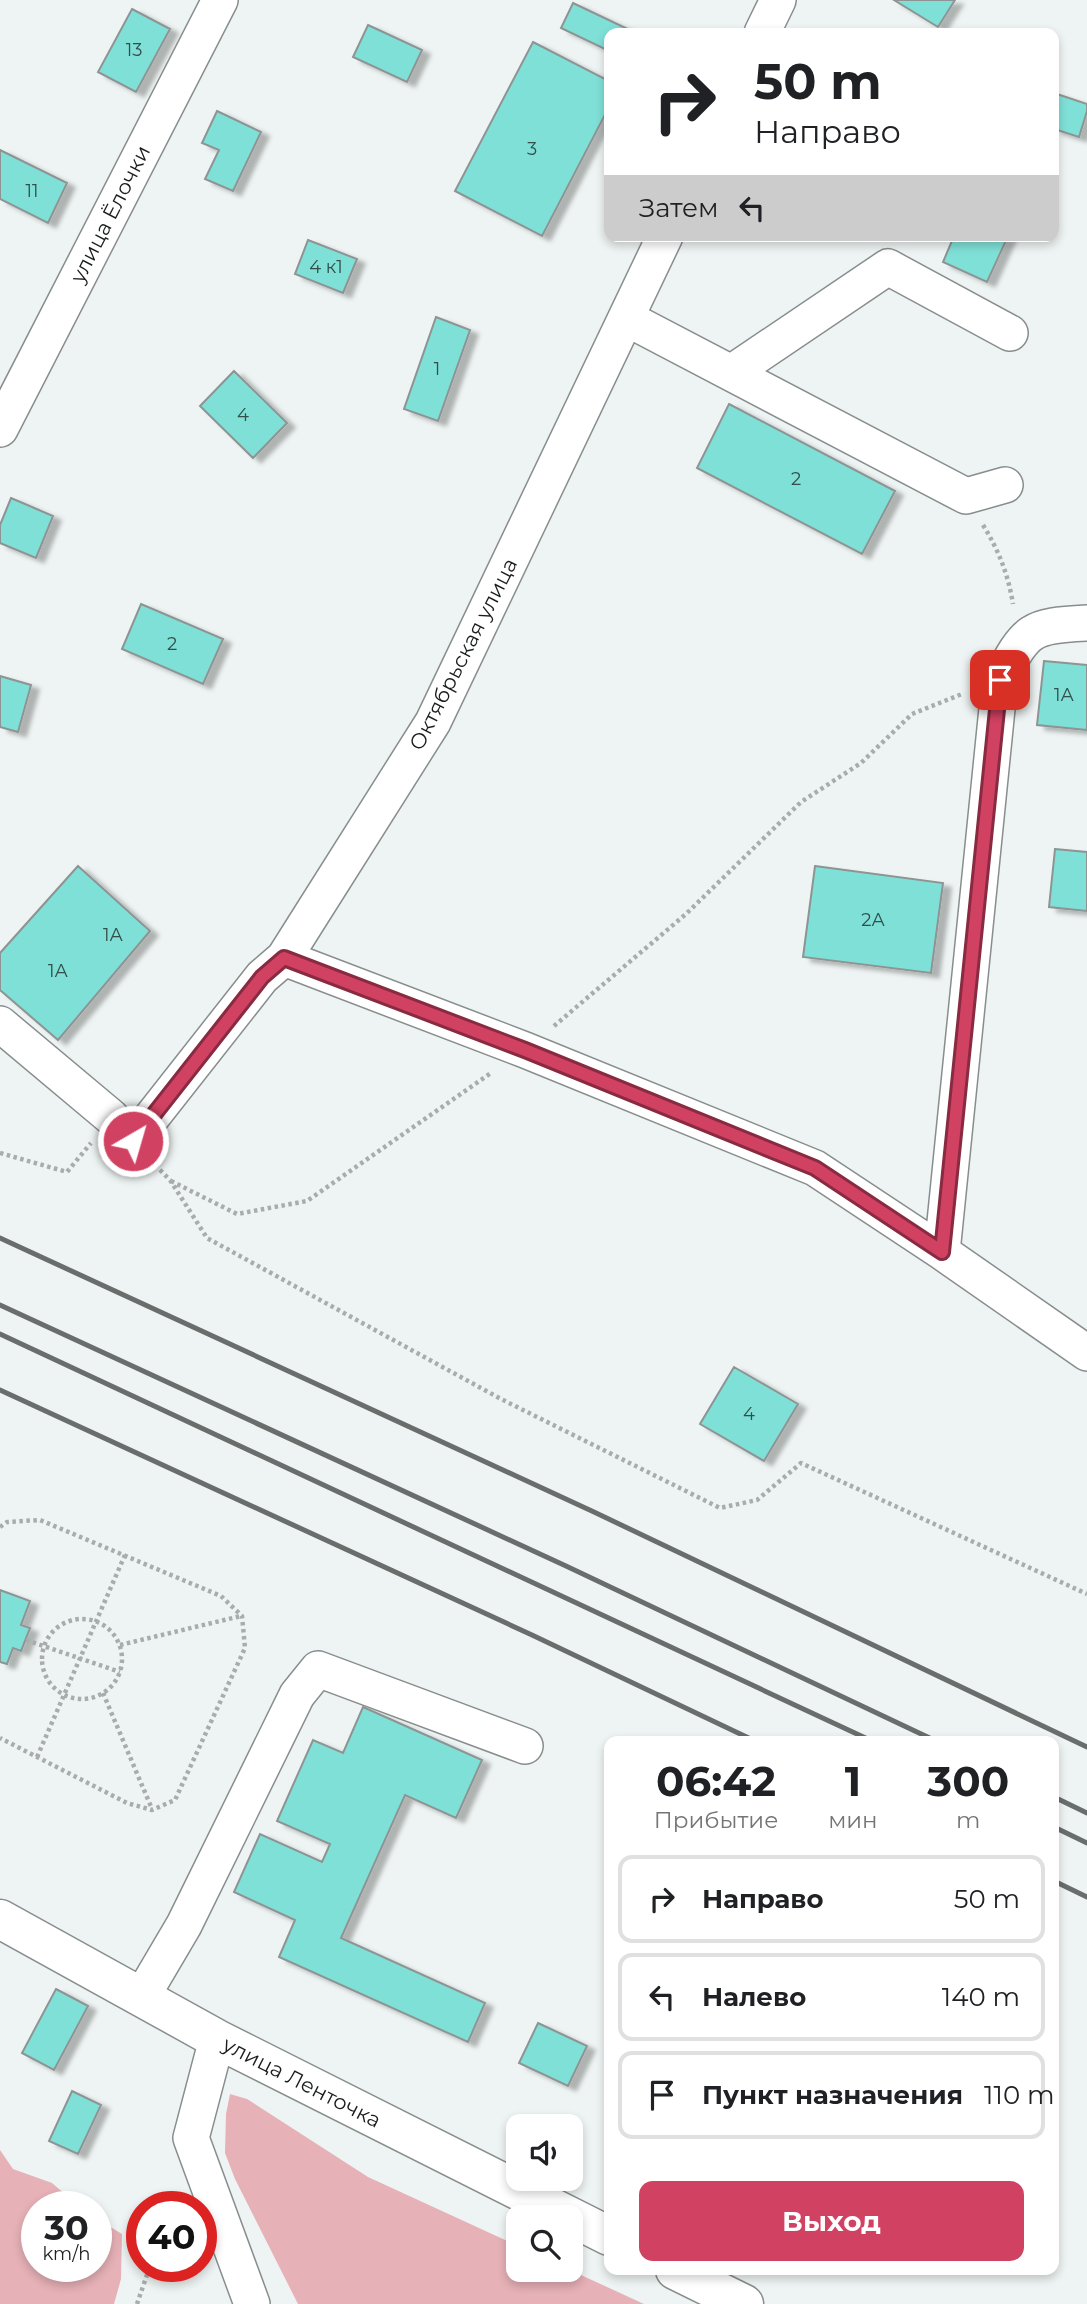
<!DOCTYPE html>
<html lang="ru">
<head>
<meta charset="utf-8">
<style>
  body { margin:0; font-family:Montserrat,sans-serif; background:#f6f6f6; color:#202124; height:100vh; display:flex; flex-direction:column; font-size:26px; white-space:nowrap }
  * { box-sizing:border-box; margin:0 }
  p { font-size:23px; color:#757577 }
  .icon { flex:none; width:38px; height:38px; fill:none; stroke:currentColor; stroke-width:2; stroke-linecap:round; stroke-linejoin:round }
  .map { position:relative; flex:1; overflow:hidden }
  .details { position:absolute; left:604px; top:1736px; width:455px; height:539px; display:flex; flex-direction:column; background:#fff; border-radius:14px; box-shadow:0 4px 10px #0003 }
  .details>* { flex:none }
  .guide { position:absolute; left:604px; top:28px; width:455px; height:214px; border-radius:14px; box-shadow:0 4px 10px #0003; background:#fff; color:#202124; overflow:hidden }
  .buttons { position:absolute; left:506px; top:2114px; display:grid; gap:14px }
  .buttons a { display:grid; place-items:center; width:77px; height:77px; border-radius:14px; background:#fff; box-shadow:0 4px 10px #0003; font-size:35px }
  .speed { position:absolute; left:21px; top:2191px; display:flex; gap:14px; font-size:35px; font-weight:700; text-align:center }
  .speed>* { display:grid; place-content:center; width:91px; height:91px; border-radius:50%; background:#fff; box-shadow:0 4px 10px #0003; line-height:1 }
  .speed small { font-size:18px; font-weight:400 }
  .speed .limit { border:10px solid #d22; background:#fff; color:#111 }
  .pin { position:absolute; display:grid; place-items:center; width:60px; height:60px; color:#fff; margin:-30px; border-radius:14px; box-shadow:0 4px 10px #0006 }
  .me { position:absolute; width:77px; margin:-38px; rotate:38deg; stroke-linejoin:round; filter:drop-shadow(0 0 5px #0008) }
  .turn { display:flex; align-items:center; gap:24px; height:147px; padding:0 35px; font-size:32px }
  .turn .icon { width:91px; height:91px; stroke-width:2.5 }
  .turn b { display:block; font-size:49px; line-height:60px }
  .then { display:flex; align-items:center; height:66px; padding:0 35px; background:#0003; gap:14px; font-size:26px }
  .eta { display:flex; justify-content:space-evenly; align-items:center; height:119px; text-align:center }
  .eta b { font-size:42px; font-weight:700; line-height:49px }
  .cta { display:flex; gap:14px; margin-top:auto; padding:14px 35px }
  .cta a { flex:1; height:80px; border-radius:14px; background:#d14162; color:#fff; font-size:28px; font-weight:700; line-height:80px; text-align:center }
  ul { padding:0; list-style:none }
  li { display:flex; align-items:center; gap:21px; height:88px; margin:0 14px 10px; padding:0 21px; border:4px solid #e0e0e0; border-radius:14px }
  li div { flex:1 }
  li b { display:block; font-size:26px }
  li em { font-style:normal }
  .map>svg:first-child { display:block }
  .green { fill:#e6b1b7 }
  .building { fill:#7fe0d7; stroke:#8e9493; stroke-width:2; filter:url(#shadow) }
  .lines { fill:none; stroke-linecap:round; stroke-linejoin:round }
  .minor-casing { stroke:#888e8d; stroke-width:38 }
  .major-casing { stroke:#888e8d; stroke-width:41 }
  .path { stroke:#a8adac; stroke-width:4.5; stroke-dasharray:3.5 3.5; stroke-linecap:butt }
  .minor { stroke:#fff; stroke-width:35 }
  .major { stroke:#fff; stroke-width:38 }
  .rail { stroke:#696d6c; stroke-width:5 }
  .route-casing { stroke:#882a40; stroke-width:18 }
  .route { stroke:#d14162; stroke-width:12 }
  .labels { text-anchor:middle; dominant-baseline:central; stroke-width:6; stroke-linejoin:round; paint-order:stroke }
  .number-label { font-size:18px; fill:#334e4b }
  .street-label { font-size:21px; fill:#1a1d1c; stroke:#fff }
</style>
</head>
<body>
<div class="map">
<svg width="1087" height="2304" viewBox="0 0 1087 2304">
  <defs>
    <filter id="shadow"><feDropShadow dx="8" dy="4.5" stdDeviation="2" flood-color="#0004"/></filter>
  </defs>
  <rect width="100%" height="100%" fill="#eef4f3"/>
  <path class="green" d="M230,2094L247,2099L368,2177L518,2246V2270H570L644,2304H298L235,2179L225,2153L226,2114Z
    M0,2150L13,2169L52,2183L80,2207H37V2266H96V2218L122,2234L121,2279L114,2304H0Z"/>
  <path class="building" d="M894,0H955L938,27Z
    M573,3L636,33H609V51L561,28Z
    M132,9L170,29L136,92L98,72Z
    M368,25L422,50L407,82L353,57Z
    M533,42L609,81V107L542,236L455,191Z
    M1054,93L1087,104V111L1079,137L1054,129Z
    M217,111L261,132L233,191L205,179L219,150L202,143Z
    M0,150L67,183L48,223L0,199Z
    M954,236H1008L987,282L943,262Z
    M308,240L357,259L343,293L295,274Z
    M436,317L470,330L438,421L404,409Z
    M234,371L287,423L253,458L200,406Z
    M729,404L895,491L862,554L697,468Z
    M11,498L53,516L36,558L0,543V525Z
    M141,604L223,639L203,684L122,649Z
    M1044,661L1087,665V730L1037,725Z
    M0,676L31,685L18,732L0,727Z
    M1055,849L1087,852V911L1049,907Z
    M78,866L150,931L58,1040L0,990V953Z
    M815,866L943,883L931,973L803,957Z
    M734,1367L798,1404L764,1461L700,1424Z
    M0,1590L30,1601L21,1625L30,1628L21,1651L13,1648L7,1664L0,1662Z
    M363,1707L482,1760L456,1818L405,1795L341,1938L485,2003L468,2042L279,1957L295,1920L234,1892L260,1834L322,1862L330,1844L277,1821L313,1740L343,1753Z
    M56,1989L88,2006L54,2070L22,2053Z
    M538,2023L587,2046L568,2086L519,2063Z
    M72,2091L101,2105L78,2154L49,2141Z"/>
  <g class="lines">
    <defs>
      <path id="minor" d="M762,33L778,0
        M626,318L966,496L1005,485
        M731,373L888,267L1010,333
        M0,429L220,0
        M284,958L525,1050L815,1168L942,1252L1087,1353
        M0,1024L111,1117L133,1141L262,977L284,958L433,722L665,236
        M942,1252L1000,679C1027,629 1029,626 1087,623
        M141,1998L184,1925L297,1695L318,1669L525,1746
        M217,2039L191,2138L252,2304"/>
      <path id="major" d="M0,1919L217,2039L609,2236
        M675,2270L744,2304"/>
    </defs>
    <use href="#minor" class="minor-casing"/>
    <use href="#major" class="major-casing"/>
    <path class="path" d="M983,525C999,551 1008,574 1013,604
      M554,1026L686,914L801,802L861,763L912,714L962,694
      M0,1153L67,1172L91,1143
      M155,1165L170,1180L207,1238L501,1399L720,1508L757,1500L801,1463L1087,1594
      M171,1181L237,1214L307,1201L491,1073
      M0,1527L7,1522L40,1520L221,1596L242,1616L245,1648L175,1800L152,1810L127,1803L0,1738
      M42 1659a40 40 0 1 1 80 0a40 40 0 1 1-80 0Z
      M26,1640L120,1672
      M120,1645L241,1616
      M103,1693L152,1809
      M37,1757L125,1555
      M169,2207L173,2193
      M137,2304L150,2266"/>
    <use href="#minor" class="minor"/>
    <use href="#major" class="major"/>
    <path class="rail" d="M0,1238L594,1512L1087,1747
      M0,1305L566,1566L936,1741
      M0,1334L872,1741
      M0,1390L532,1635L755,1741
      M1054,1797L1087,1813
      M1054,1827L1087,1843
      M1054,1881L1087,1897"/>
  </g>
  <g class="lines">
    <defs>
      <path id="route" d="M133,1141L262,977L284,958L525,1050L815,1168L942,1252L1000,680"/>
    </defs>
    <use href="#route" class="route-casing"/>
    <use href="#route" class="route"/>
  </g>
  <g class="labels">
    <g class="number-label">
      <text x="134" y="50">13</text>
      <text x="532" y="149">3</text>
      <text x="32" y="191">11</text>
      <text x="326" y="267">4 к1</text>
      <text x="437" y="369">1</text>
      <text x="243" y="415">4</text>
      <text x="796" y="479">2</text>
      <text x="172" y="644">2</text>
      <text x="1064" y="695">1А</text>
      <text x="873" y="920">2А</text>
      <text x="113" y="935">1А</text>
      <text x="58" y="971">1А</text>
      <text x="749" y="1414">4</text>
    </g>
    <g class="street-label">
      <text transform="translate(110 214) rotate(-63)">улица Ёлочки</text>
      <text transform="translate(463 654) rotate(-63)">Октябрьская улица</text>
      <text transform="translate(302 2082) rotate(27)">улица Ленточка</text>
    </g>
  </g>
</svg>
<div class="buttons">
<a><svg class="icon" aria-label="sound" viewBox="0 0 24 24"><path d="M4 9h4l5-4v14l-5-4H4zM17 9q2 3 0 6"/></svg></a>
<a><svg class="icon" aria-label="search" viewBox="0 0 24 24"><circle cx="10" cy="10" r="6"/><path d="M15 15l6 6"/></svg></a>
</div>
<div class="speed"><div>30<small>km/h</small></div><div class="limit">40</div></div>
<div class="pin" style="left:1000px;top:680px;background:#d93025"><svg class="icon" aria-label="arrive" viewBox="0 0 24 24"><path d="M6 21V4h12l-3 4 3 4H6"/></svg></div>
<svg class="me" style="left:133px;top:1141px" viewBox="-20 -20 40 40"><circle r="17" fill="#d14162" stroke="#fff" stroke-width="3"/><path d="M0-11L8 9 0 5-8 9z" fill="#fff"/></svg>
<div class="guide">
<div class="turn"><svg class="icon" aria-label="right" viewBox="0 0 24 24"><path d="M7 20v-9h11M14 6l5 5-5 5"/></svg><div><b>50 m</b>Направо</div></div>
<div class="then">Затем<svg class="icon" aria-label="left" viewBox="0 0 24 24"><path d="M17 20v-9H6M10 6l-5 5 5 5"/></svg></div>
</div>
<section class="details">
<div class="eta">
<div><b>06:42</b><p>Прибытие</p></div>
<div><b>1</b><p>мин</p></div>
<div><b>300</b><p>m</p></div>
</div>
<ul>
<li><svg class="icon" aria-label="right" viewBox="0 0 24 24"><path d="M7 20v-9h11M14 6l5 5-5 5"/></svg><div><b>Направо</b></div><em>50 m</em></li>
<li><svg class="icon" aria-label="left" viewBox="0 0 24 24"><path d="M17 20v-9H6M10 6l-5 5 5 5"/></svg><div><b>Налево</b></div><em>140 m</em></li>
<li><svg class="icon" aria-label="arrive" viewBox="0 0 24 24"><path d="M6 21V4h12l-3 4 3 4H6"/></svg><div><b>Пункт назначения</b></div><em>110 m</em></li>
</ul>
<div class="cta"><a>Выход</a></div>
</section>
</div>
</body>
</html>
